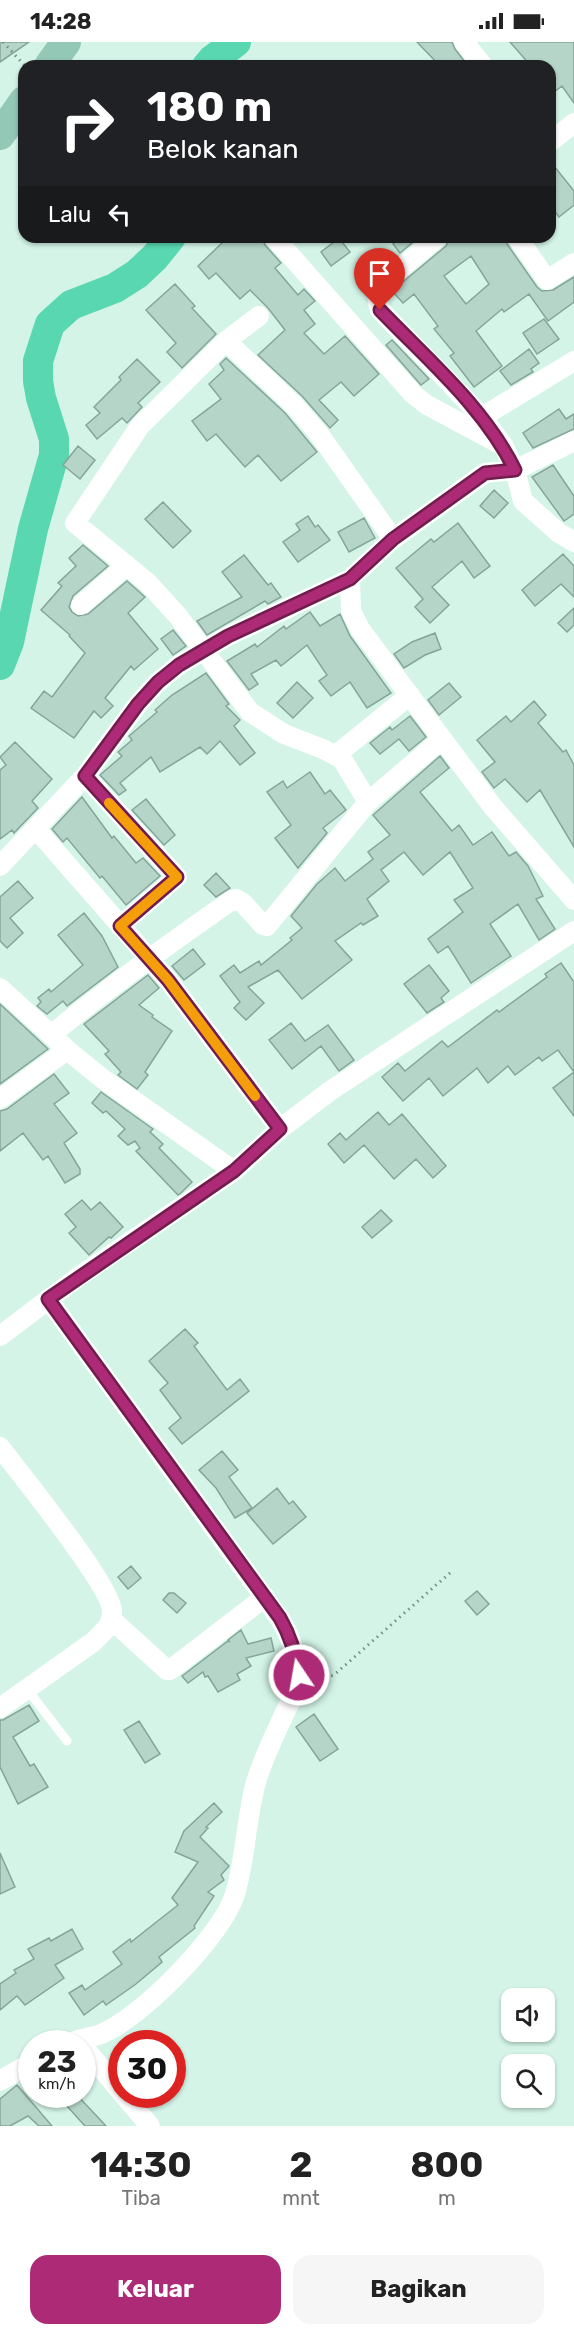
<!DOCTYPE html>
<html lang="id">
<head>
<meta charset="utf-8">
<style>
  body { margin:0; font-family:Rubik,sans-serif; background:#f6f6f6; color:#222; height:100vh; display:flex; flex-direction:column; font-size:22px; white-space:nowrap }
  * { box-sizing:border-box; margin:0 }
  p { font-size:20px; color:#767676 }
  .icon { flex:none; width:33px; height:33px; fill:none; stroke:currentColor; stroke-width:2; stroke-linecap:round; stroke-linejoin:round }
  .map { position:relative; height:2084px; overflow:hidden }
  .panel { display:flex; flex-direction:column; background:#fff; flex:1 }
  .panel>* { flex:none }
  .banner { position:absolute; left:18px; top:18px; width:538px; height:183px; border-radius:18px; box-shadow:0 2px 4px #0004; background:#202124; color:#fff; overflow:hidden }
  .controls { position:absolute; left:501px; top:1946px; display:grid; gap:12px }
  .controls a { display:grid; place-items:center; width:54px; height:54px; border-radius:12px; background:#fff; box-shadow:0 2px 4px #0004; font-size:30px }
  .speed { position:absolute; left:18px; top:1988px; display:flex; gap:12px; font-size:30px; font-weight:700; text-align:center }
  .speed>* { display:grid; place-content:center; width:78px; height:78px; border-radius:50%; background:#fff; box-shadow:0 2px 4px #0004; line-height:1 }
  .speed small { font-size:15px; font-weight:400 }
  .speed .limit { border:9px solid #d22; background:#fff; color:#111 }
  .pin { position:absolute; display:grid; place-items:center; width:51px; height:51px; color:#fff; margin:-62px -26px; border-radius:50% 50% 50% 0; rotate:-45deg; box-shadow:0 0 6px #0007 }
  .pin .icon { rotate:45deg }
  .me { position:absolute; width:66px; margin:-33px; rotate:348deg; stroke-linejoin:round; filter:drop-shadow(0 0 4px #0008) }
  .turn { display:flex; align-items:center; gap:21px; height:126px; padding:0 30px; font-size:27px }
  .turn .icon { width:78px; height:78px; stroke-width:2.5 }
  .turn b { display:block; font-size:42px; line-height:51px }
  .then { display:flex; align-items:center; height:57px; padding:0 30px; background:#0003; gap:12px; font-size:22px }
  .eta { display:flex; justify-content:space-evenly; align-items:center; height:102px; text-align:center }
  .eta b { font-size:36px; font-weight:700; line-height:42px }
  .cta { display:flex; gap:12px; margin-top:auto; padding:12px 30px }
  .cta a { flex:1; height:69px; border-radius:18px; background:#ad2b76; color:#fff; font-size:24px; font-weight:700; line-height:69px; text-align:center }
  .cta a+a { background:#f6f6f6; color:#222 }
  .status { display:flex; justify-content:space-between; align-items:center; height:42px; padding:0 30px; background:#fff; direction:ltr }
  .status svg { height:16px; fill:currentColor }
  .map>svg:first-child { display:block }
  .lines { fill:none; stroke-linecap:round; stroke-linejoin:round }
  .river { stroke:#58d7b1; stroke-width:30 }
  .building { fill:#b5d5c9; stroke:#86a599; stroke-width:1.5; fill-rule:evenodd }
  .path { stroke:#778e85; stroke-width:3; stroke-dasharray:1.5 4.5; stroke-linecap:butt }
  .lane { stroke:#fff; stroke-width:9 }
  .street { stroke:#fff; stroke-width:20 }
  .primary { stroke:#93c7b6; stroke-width:30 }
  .route-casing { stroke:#701c4d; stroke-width:15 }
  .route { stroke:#ad2b76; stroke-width:10 }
  .slow { stroke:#f59e0b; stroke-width:10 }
</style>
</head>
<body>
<div class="status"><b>14:28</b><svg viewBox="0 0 49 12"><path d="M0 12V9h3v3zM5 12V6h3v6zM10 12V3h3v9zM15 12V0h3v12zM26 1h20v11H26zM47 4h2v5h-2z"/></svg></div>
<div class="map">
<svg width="574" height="2084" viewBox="0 0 574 2084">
  <rect width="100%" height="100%" fill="#d3f4e7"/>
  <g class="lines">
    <path class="river" d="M207,24L212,18L236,0
      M0,623L9,600L33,487L54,413V397L41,356L38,339V319L50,282L71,263L115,246L137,232L155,215L171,195"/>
  </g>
  <path class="building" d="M0,0H29L0,20Z
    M417,0H452L455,7L468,24H440Z
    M510,0H574V61L562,44L550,53V24H531Z
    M550,119L574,149V163L559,175L550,163Z
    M217,195H262L265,203L281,221L275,226L298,253L304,247L315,259L304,268L315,282L304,291L324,312L345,294L379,332L354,354L341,340L319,358L338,378L330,386L302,354L258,313L285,288L268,266L250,248L240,257L216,231L209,237L198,224L222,201Z
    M402,195H419L400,211L393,202Z
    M450,195H505L507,202L537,245L542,249L553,248L574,235V260L548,279L529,252L504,270L502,267L476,289L502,324L474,345L450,314L454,311L434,287L438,284L414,252L403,261L392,249L446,204ZM471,214L489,242L466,262L444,234Z
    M339,196L350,210L331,224L321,210Z
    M175,242L195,264L192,266L216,292L182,326L167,310L176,301L146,268Z
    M544,277L559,297L537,312L523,291Z
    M392,298L429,337L421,343L386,303Z
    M529,307L539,321L531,327L533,330L511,343L500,329Z
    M226,316L285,371L317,410L281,439L258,413L245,425L216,392L207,399L192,379L221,357L209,342L224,328L220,322Z
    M137,317L160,340L138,361L142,365L127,381L122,376L97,397L86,383L100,371L94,365L121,338L119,335Z
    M559,367L566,377L574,372V387L533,406L523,391Z
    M78,404L95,418L80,437L63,423Z
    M553,423L574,454V472L564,479L532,435Z
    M494,448L508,461L494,476L480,464Z
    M163,460L191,489L173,506L145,477Z
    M308,474L315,485L318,483L330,498L298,520L283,500L300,488L296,482Z
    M364,476L375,496L349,510L338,490Z
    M458,481L490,524L474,536L462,519L432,545L449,563L430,581L415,565L423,557L396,526L431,497L434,500Z
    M83,503L108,524L73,554L69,565L72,570L78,574L88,572L127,539L145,555L128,571L158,607L134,628L131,624L105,656L113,664L101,676L94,669L74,696L31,666L44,649L52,655L85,611L69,594L70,593L41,568L62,544L58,541L76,524L69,516Z
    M563,512L574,524V555L561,542L535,564L522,548Z
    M244,513L268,543L271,541L281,555L268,562L265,559L207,593L197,579L242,555L222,530Z
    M574,566V583L567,590L558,581Z
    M310,570L320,584L340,572L350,594L391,651L367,666L350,640L331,654L319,639L327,633L307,603L281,624L276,618L251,632L258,642L249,648L227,619L255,602L257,605L284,584L286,587Z
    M173,588L186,604L173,613L161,597Z
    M435,591L441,607L425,613L404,626L394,612L412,600Z
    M206,631L229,662L226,664L240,678L234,684L255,711L240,723L220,699L207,712L200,705L160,730L151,715L120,741L126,748L119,753L100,733L122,714L118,710L132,698L129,694L157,670L155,668L172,653Z
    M297,640L313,656L293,676L277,661Z
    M449,641L461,655L439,673L428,658Z
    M534,659L546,673L538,681L563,710L566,708L574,723V805L540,748L527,760L505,737L494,746L482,730L495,720L477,698L506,674L511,680Z
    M410,674L426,695L409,709L399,697L380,712L370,701L390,685L392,688Z
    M15,700L52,737L32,759L38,766L14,791L12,788L0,797V728L6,723L0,715Z
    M440,714L449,726L420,750L452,789L459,783L473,803L492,790L509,814L516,810L528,824L543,854L536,857L555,887L539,898L518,862L490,882L511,914L471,941L448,904L438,911L428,897L463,870L454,858L473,846L450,810L423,833L404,810L381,828L389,839L367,857L378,874L363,883L361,881L335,899L352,918L302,957L278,928L248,945L264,961L246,978L234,966L240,960L220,934L234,923L240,931L259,919L261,923L292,898L290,896L302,886L291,874L317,842L335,826L345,839L373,817L368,810L390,793L373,773Z
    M310,730L325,752L330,748L346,768L323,786L327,791L298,826L275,796L291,783L267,750L283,739L287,746Z
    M82,755L112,796L114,794L136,821L143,816L160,834L126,863L102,834L100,836L67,796L63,800L52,787Z
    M146,757L175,793L164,803L132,768Z
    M216,831L230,846L216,855L204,843Z
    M18,839L33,856L10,876L23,891L7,906L0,899V855Z
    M84,871L102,894L118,925L67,964L63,959L47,972L37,964L41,960L38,956L49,947L51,950L83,923L58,893Z
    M193,907L205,922L184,938L172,924Z
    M561,921L574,940V1074L553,1046L574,1030L558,1008L542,1019L539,1015L515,1033L508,1024L488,1041L477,1026L443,1054L429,1036L403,1059L382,1035L398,1021L405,1029L442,999L448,1005L497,968L499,970L547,935L545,932Z
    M429,923L449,949L441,956L444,960L427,971L404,942Z
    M148,933L159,946L139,963L153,973L152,975L172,989L145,1030L148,1033L137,1047L118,1033L121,1030L105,1012L109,1009L84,982Z
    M0,962L48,1007L0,1042Z
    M291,981L305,999L328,983L354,1018L339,1029L321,1004L292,1027L269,998Z
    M54,1032L69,1051L54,1062L77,1091L64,1101L80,1127V1132L65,1141L48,1114L43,1118L23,1091L0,1109V1069L7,1067Z
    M101,1050L153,1087L150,1090L163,1102L159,1106L192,1140L181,1151L178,1153L136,1109L140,1106L135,1099L128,1103L118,1094L125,1087L106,1069L103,1071L92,1061Z
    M378,1070L389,1083L402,1072L446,1124L433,1136L416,1117L394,1137L364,1103L344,1121L328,1102L340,1091L346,1098Z
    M82,1158L91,1168L100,1160L123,1185L111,1196L109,1195L89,1213L69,1191L76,1185L65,1172Z
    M381,1168L392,1179L372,1196L362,1185Z
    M185,1287L198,1301L194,1304L227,1348L240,1337L249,1349L182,1402L169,1386L181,1376L160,1348L168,1341L149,1319Z
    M222,1409L238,1428L229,1435L252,1466L235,1476L216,1446L199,1428Z
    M277,1446L289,1462L293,1459L306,1475L273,1502L247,1471Z
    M131,1524L141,1536L128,1547L118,1535Z
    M477,1549L489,1562L477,1573L465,1559Z
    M169,1551H174L186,1561L177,1571L163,1558Z
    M241,1588L248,1602L271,1596L274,1609L246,1616L251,1624L237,1632L240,1638L218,1650L208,1634L205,1635L203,1630L188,1641L182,1634L228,1599L230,1600L228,1598Z
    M29,1663L39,1679L13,1695L30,1724L34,1722L48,1745L18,1762L0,1725V1678H3Z
    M314,1672L338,1707L320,1719L296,1685Z
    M139,1679L160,1712L145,1721L124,1688Z
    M214,1761L222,1770L206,1785L208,1786L200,1795L229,1824L221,1833L224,1838L208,1850L214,1854L194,1884L195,1886L159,1915L162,1920L136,1942L106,1963L103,1959L84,1973L69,1951L82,1943L85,1948L122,1922L113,1910L130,1897L131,1900L178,1863L172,1856L198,1820L175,1810L184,1789Z
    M0,1811L15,1845L0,1852Z
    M72,1887L83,1907L55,1923L64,1936L25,1963L17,1954L0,1968V1942L16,1931L14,1928L34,1917L28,1907L49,1896L51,1899Z
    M17,2043L52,2084H39L28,2074L10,2084H0V2057Z
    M56,2052H76L106,2084H85Z"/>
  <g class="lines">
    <path class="path" d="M3,0L25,24
      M314,1639L334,1633L451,1530"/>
    <path class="lane" d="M27,1647L67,1699"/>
    <path class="street" d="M464,0L483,24
      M550,100L574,81
      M274,195L413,352L427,363L498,401
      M438,195L383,241C377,251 376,257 380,268L482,375L503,403L515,428L523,459L559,491L574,500
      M517,195L547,238L574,221
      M226,299L294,363L319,392L393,497
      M482,375L574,319
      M350,537L351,569L360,587L493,765L574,858
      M81,563L127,523
      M336,713L410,653
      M85,734L177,835L120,884
      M368,760L442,697
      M36,787L168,938L280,1087
      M0,824L85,734L138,662L158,640L179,623L228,594L350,537L393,497L485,431L515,428L574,399
      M0,946L72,1012L103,1037L234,1129
      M51,993C109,945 170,901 232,858L236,857L243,861L263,883L267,884L368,760L342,717L323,707L284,692L250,670L178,574L148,541L75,481L140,384L226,299L259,274
      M0,1057L67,1008
      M48,1257L280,1577C292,1597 299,1619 298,1643C284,1674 266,1707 256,1740C246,1776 246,1815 235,1852C222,1894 142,1975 101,1992C91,1996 80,1996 70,2001
      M0,1294L78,1235L234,1129L280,1087L330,1049L574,889
      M0,1405C21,1433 111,1543 112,1569C113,1583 102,1591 93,1600L0,1666
      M111,1577L167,1628H170L265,1555
      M82,2003L122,2051
      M0,2039L32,2020
      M123,2052L150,2084"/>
    <path class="primary" d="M49,24L66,0
      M0,93L24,59"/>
  </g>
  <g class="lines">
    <defs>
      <path id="route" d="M299,1633C296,1612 291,1595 280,1576L48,1257L234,1129L280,1087L168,938L120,884L177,835L85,734L138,662L158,640L179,623L228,594L350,537L393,497L485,431L515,428C484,365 428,318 380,268"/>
    </defs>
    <use href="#route" class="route-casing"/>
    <use href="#route" class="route"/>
    <path class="slow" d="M109,761L177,835L120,884L168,938L255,1054"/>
  </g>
</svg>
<div class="controls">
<a><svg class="icon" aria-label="sound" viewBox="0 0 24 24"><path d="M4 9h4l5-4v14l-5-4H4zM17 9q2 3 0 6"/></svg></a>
<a><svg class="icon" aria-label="search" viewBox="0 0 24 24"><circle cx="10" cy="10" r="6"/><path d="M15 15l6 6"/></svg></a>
</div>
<div class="speed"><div>23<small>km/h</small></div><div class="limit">30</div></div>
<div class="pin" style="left:380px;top:268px;background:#d93025"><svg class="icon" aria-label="arrive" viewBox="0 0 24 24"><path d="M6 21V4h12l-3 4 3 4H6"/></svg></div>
<svg class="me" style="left:299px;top:1633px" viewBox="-20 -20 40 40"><circle r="17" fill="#ad2b76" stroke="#fff" stroke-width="3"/><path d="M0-11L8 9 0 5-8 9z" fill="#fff"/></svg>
<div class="banner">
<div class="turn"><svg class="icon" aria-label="right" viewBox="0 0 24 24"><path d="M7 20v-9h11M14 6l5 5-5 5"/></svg><div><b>180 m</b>Belok kanan</div></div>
<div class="then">Lalu<svg class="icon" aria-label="left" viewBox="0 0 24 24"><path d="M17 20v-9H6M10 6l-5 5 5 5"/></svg></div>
</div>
</div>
<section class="panel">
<div class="eta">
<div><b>14:30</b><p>Tiba</p></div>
<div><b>2</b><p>mnt</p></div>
<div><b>800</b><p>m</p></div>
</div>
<div class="cta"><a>Keluar</a><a>Bagikan</a></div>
</section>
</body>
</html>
